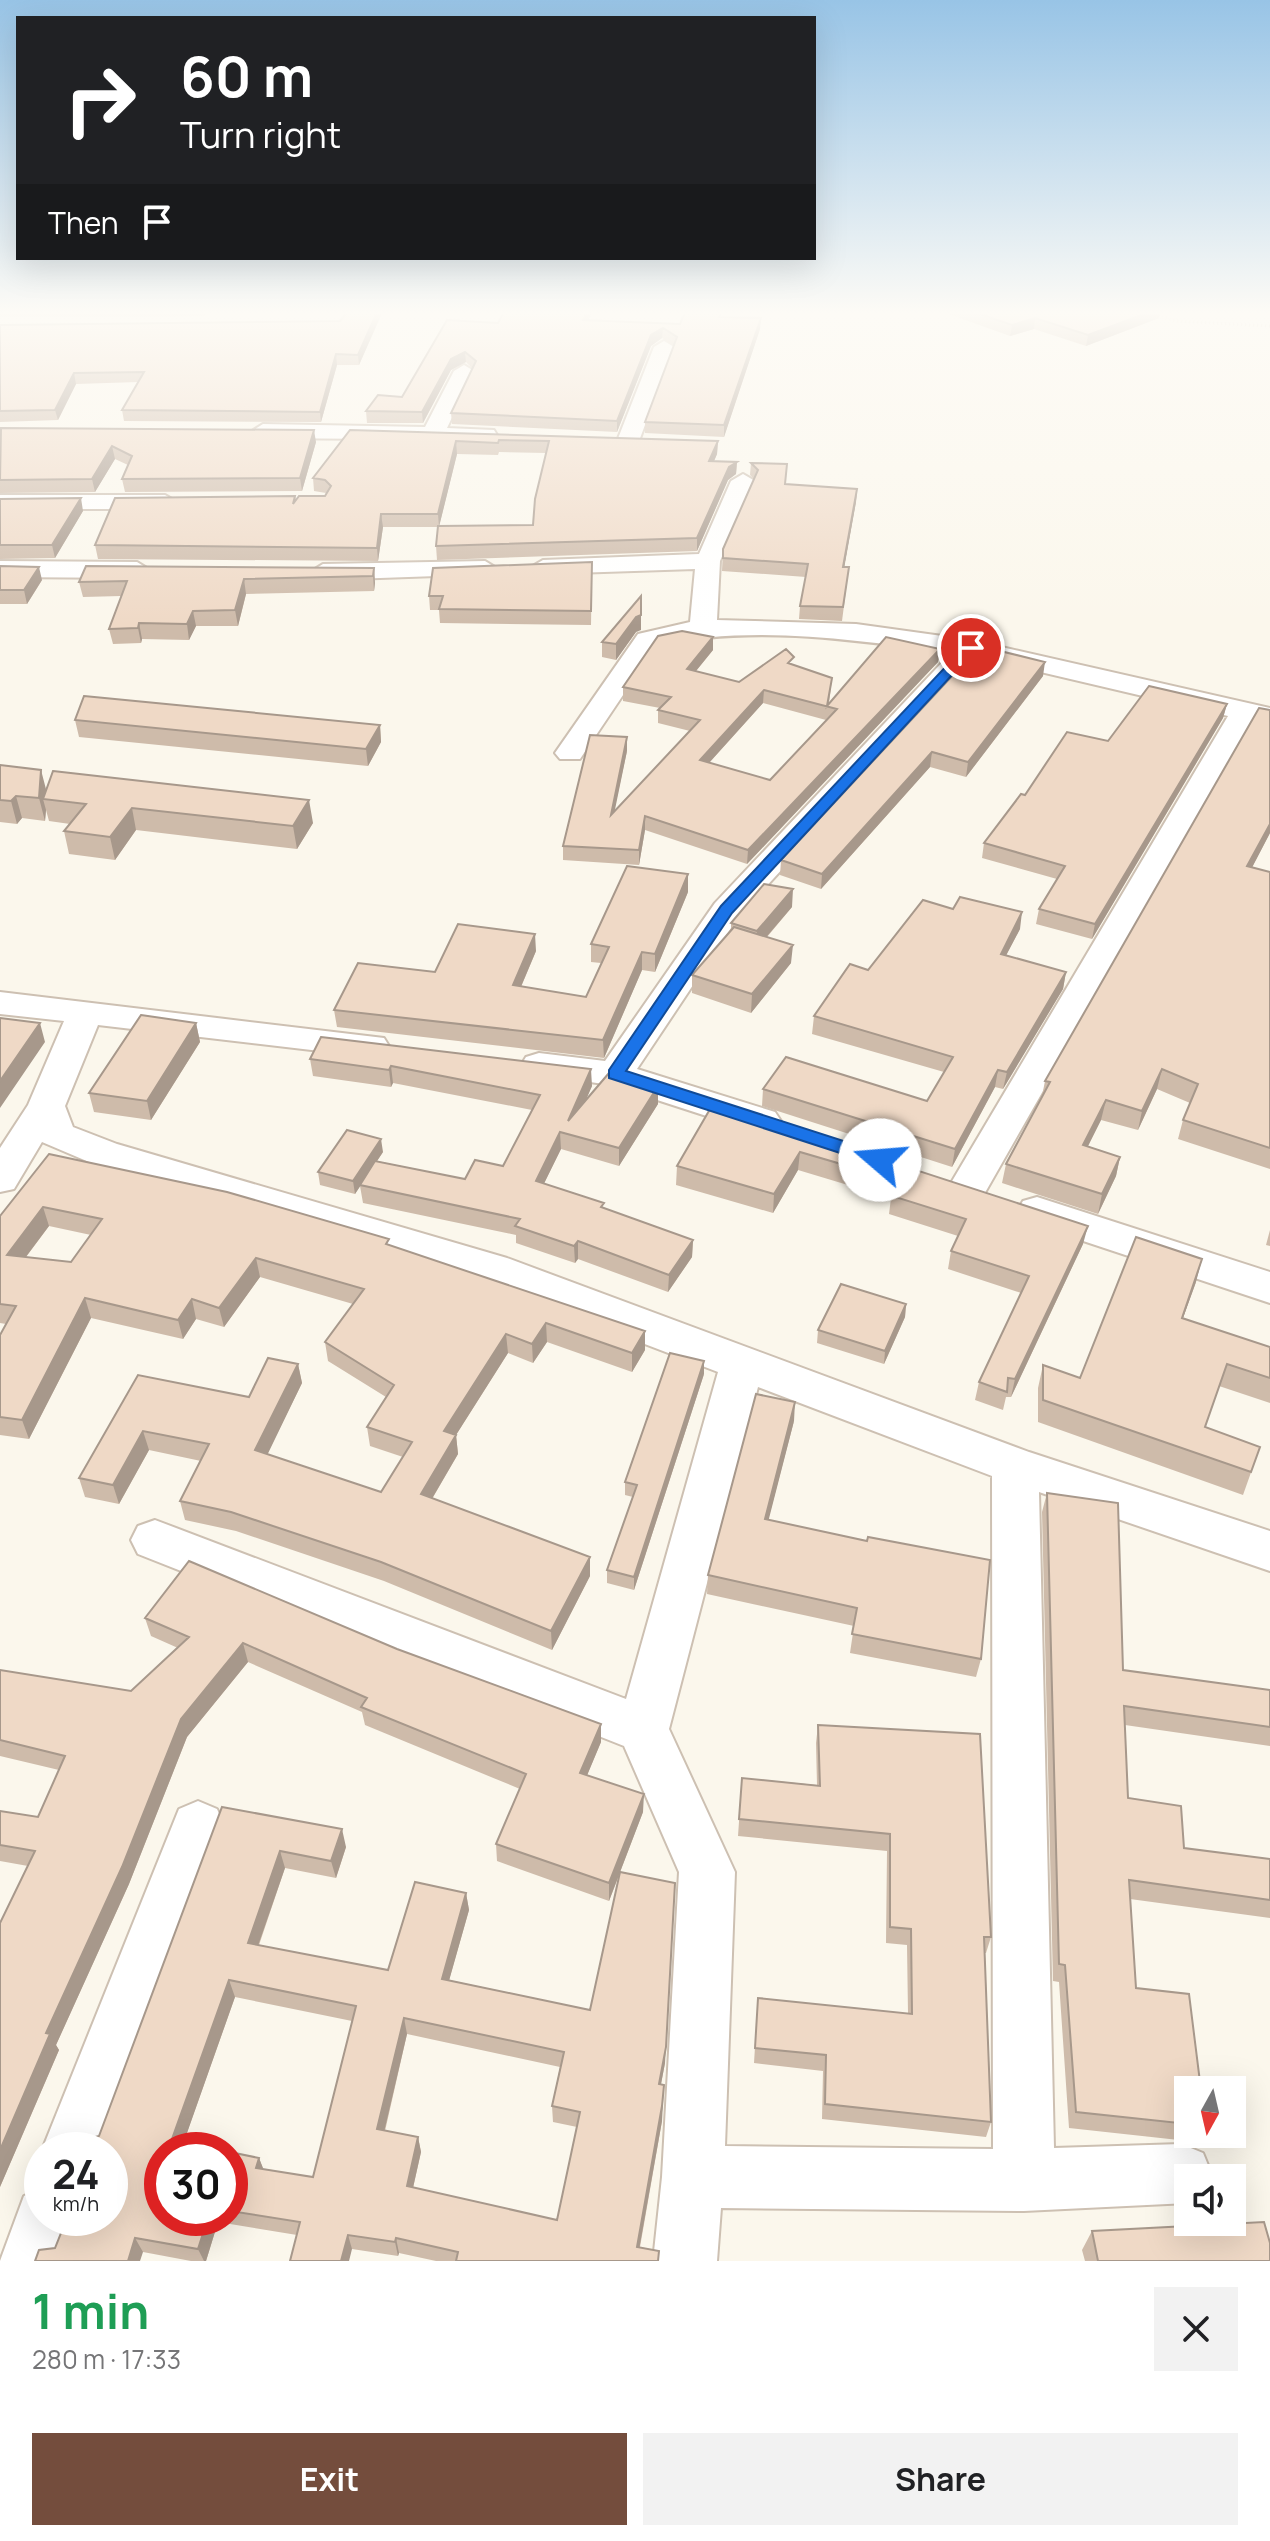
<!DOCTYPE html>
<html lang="en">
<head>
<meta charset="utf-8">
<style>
  body { margin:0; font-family:Manrope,sans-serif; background:#f2f2f2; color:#202124; height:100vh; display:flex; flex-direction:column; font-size:30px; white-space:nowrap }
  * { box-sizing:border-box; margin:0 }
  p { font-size:26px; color:#757577 }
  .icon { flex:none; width:44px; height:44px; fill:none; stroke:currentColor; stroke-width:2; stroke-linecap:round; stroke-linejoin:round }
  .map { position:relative; height:2261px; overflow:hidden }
  .drawer { display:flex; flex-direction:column; background:#fff; flex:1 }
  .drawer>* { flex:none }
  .guide { position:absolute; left:16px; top:16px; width:800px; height:244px; border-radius:0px; box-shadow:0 8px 32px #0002; background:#202124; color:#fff; overflow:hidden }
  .needle { width:52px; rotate:188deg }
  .fabs { position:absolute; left:1174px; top:2076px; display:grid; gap:16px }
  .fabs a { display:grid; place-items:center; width:72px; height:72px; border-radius:0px; background:#fff; box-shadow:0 8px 32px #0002; font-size:40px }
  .speed { position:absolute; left:24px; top:2132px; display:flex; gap:16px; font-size:40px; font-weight:700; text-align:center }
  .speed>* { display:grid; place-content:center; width:104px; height:104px; border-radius:50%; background:#fff; box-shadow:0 8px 32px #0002; line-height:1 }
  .speed small { font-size:20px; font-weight:400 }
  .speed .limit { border:12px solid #d22; background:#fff; color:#111 }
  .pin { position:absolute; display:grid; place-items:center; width:68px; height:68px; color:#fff; margin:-34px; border:4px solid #fff; border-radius:50%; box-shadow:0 2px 8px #0007 }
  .me { position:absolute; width:88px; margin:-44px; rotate:288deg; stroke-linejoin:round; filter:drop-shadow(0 0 6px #0008) }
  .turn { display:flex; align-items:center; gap:28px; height:168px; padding:0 32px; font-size:36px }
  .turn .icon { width:104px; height:104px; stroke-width:2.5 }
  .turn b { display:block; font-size:56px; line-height:68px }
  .then { display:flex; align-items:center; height:76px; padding:0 32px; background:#0003; gap:16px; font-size:30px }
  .round { display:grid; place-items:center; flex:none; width:84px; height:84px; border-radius:0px; background:#f2f2f2 }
  .head { display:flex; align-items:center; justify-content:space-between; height:136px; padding:0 32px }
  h1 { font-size:48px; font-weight:700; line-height:60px; color:#1e9e55 }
  .cta { display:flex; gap:16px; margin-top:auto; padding:16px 32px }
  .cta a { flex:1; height:92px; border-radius:0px; background:#744d3d; color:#fff; font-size:32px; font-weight:700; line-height:92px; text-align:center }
  .cta a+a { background:#f2f2f2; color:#202124 }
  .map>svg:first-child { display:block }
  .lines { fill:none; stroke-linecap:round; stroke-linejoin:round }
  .street-casing { stroke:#cdc0b2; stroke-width:4 }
  .path { stroke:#d4bda8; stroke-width:3; stroke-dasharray:1 3; stroke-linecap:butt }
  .street { fill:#fff; fill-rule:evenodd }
  .wall { fill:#cebbaa; fill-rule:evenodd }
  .shaded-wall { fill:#a7988b }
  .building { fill:#efd9c6; stroke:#a7988b; stroke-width:2; fill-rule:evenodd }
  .route { fill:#1a73e8; stroke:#114b97; stroke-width:2 }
</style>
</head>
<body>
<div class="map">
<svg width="1270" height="2261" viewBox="0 0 1270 2261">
  <rect width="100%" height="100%" fill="#fbf7ec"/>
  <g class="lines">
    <defs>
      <path id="street" d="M664,341L674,347L639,441L636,446H620L617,441L654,347Z
        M464,365L474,371L447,428L494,430L497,435L494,440L263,438L252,431L263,424L425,427L454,371Z
        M743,474L755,481L720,561L717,620L856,624L971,640L1270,708V726L1253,722L982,1198L968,1202L954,1198L948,1188L1228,716L977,657L739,916L637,1069L775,1112L781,1121L775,1130L762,1134L611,1085L526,1073L521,1065L526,1057L539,1053L605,1061L715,903L951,653C855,640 751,624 656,646L580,759H560L555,753L638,634L690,622L695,569L543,574L531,567L543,560L699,554L731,481Z
        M0,495H165L177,502L165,509H0Z
        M0,561L137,562L150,570L137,578L0,577Z
        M485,561L498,569L494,574L323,580L310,572L323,564Z
        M0,992L384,1038L389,1046L384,1054L371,1057L98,1025L65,1106L73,1127L117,1144L507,1258L1029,1452L1270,1531V1571L1039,1492L1054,2148L1181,2144L1203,2153L1212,2175L1211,2178H1188V2203L1024,2211L721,2208L717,2261H653L662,2177L679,1872L624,1746L138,1554L131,1540L138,1526L155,1520L626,1699L718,1372L477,1280L89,1162L42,1142L14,1189L0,1192V1148L28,1105L64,1021L0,1014ZM758,1387L992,1476L993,2149L725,2146L735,1872L669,1729Z
        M1037,1197L1270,1272V1303L1023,1221L1017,1211L1023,1201Z
        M198,1801L217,1809L225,1827L104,2150H42L179,1809Z
        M42,2188V2218H78L61,2261H0L24,2196Z"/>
    </defs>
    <use href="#street" class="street-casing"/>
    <path class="path" d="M1154,315L1177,321L1270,326"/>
    <use href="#street" class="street"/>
  </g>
  <path class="wall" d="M0,310H207L205,316L0,317Z
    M505,310H591L588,320L680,324L723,317L760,329L724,437L645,433V422L674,346L662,338L651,346L617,432L452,424L451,413L473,369L466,362L451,370L423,423H367L366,411L402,397L498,323Z
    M943,310H1161L1159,318L1086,346L1034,329L1010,336L943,312Z
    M382,313L359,365H337L321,422L124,421L122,410L138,382L76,384L58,420L0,422V325L340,321Z
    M0,429L316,442L302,491L125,492L122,479L128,465L115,459L95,492L0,493Z
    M350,430L718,441L717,454L714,461L737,462L736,474L728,480L697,551L437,560L436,546L438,527H383L378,561L98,559L95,545L295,496L296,500L325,496L326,493L314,491L313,478ZM499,452L546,453L533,525L439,526L457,454L498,455Z
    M751,463L785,484L857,489L856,502L844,567H849L842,621L799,619L800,606L806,577L722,571L723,549L754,479L750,475Z
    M0,499L83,511L55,558L0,559Z
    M592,562L591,625L440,623L439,610H430L429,596Z
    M0,566L42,580L27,604H0Z
    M374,568L375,583L374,591L246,594L238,626H196L189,640L142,639L141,643L113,644L109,629L121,596L83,597L79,582Z
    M641,630L636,632L616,660L602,657V642Z
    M713,637V650L696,671L739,682L793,665L832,678L829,704L940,649L938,662L747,864L645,830L639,865L563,860V846L627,751L614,811L690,731L658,723V710L660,708L623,701V687ZM763,703L826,720L770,780L709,763Z
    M980,646L1043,676L966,777L930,767L821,889L780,875L781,860Z
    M1227,704L1223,718L1092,939L1036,924L1039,909L1057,879L982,858L984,843L1025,795L1108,741Z
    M1270,710V833L1252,867L1270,872V1169L1178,1139L1183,1120L1190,1103L1157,1089L1138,1130L1101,1120L1088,1146L1120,1157L1116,1176L1098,1214L1002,1183L1006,1164L1042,1096L1045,1081Z
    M75,720L380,725L381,742L368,766L79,737Z
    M0,765L46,790L313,823L297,849L136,830L115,860L69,854L64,831L70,824L49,821L46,810L45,821L22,818L17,824L0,822Z
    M688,892L655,972L642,970L604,1058L337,1027L334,1010L435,972L536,951L521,987L586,997L601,963L591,962V944Z
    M792,907L767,937L791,963L751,1013L692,993V975L731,930V923Z
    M1020,929L1006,955L1066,972L1063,989L1003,1089L995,1087L952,1167L762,1106L763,1089L927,1101L944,1072L812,1034L814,1016L868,970Z
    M196,1023L200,1042L151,1120L94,1112L89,1093Z
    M321,1037L592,1086L584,1102L658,1086V1104L619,1166L561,1149L544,1183L604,1208L693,1240L692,1257L668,1292L578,1259L575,1263L516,1243V1235L363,1203L360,1186L355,1194L320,1185L318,1172L383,1152L377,1161L465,1179L503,1166L532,1110L393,1083L391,1087L313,1076L310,1059Z
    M713,1104L1083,1244L1011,1397H1006L1003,1410L975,1400L979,1382L1021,1293L948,1269L951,1251L958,1236L889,1214L891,1198L798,1170L773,1213L676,1185L677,1166Z
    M49,1154L390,1246L645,1331V1350L632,1372L547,1342L533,1363L508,1353L456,1435L458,1454L432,1499L590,1576L552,1650L384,1581L236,1531L185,1520L180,1501L201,1461L149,1450L119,1504L85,1497L79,1478L138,1375L249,1397L298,1364L302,1383L267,1454L381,1492L403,1457L370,1446L367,1427L386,1397L328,1361L325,1342L353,1304L260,1277L224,1327L196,1319L183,1339L91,1318L29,1439L0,1435V1335L6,1324L0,1323V1216ZM49,1226L91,1235L71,1262L26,1257Z
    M1270,1230V1246L1266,1245Z
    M1196,1282L1183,1318L1270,1347V1403L1219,1386L1205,1427L1260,1447L1243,1495L1038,1422V1388L1043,1365L1080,1378Z
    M906,1304L905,1317L884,1364L817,1343L818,1330Z
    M704,1374L634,1590L607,1583V1570L633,1497L625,1495V1482Z
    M794,1421L768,1520L981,1659L976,1677L850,1653L854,1626L707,1594L708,1575Z
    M1047,1493L1123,1670L1270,1690V1746L1125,1725L1128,1798L1184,1848L1270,1859V1918L1130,1899L1136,1988L1188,2090V2134H1201L1197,2142L1069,2128L1059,1982L1053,1981L1042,1512Z
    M145,1618L397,1649L601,1724V1742L587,1775L643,1812L620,1872L665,2063L661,2084L662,2121L640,2247L659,2251V2261H436L399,2253L398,2256L352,2249L297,2235L218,2222L206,2261H191L143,2252L55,2248L99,2136L222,1807L346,1847L336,1878L285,1868L259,1945L388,1970L466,1893L469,1910L449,1980L590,2010L620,1873L609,1901L497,1861L496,1844L520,1789L365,1725L362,1712L248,1662L187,1737L129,1884L56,2045L59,2050L0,2187L28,1866L0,1861V1811L38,1817L59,1770L0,1756V1670L131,1691L178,1648L151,1636ZM235,1997L352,2021L313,2177L263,2169L259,2158L230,2152V2218H162L184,2141ZM407,2034L560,2067L552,2106L553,2122L577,2127L557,2220L413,2188L421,2152L418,2137L385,2131Z
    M818,1725L991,1937L986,1953H985L991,2122L986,2137L822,2119L823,2071L754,2063L758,1998L908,2014L907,1945L886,1943L887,1851L738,1836L742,1778L817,1785L816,1743Z
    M1092,2231L1270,2261H1085L1082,2250Z"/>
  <path class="shaded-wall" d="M378,310H382V313L359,365L358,355Z
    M588,310H591L592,313L583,330V320Z
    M1155,310H1161L1159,318L1086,346L1088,335Z
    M761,318L760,329L724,437V425Z
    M1035,318L1034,329L1010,336L1012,325Z
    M663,328L662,338L651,346L617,432V421L651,335Z
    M465,352L466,362L451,370L423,423L422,412L451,359Z
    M336,354L337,365L321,422L320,412Z
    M74,373L76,384L58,420L55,410Z
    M314,430L316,442L302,491L300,478Z
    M456,441L457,454L439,527L438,514Z
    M718,441L717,454L709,473V461Z
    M112,446L115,459L95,492L92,479Z
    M737,462L736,474L728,480L697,551V538L729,467Z
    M857,489L856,502L842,580L843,567Z
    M81,498L83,511L55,558L52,545Z
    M381,514L383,527L378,561L377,548Z
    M39,567L42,580L27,604L24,590Z
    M374,568L375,583L374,591L373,576Z
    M244,579L246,594L238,626L235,610Z
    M193,611L196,626L189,640L187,624Z
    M641,615V630L636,632L616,660V644L636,617Z
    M139,623L142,639L141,643L138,628Z
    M713,637V650L687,682V669Z
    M940,649L938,662L747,864L748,850Z
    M1045,662L1043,676L966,777L968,762Z
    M764,690L763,703L699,774L700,760Z
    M1227,704L1223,718L1092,939L1095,924Z
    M380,725L381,742L368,766L366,749Z
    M627,737V751L611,829V815Z
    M932,752L930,767L821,889L822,874Z
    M41,770L47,793L43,799L46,810L45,821L39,798Z
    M16,796L22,818L17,824L11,801Z
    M309,800L313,823L297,849L293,826Z
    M132,808L136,830L115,860L110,837Z
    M645,816V830L639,865V850Z
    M1270,824V833L1243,885L1247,866Z
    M688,874V892L655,972V954Z
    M793,889L792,907L756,949L757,931Z
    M1022,912L1020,929L998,971L1001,954Z
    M535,934L536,951L514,1003L513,985Z
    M793,945L791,963L751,1013L752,994Z
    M642,952V970L604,1058L603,1040Z
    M1066,972L1063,989L1003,1089L1007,1072Z
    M40,1023L45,1042L0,1108V1081Z
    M196,1023L200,1042L151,1120L147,1101Z
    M391,1066L393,1083L391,1087L389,1070Z
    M591,1069L592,1086L571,1135L568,1121Z
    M1162,1069L1157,1089L1138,1130L1142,1111Z
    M998,1070L995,1087L952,1167L955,1149Z
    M658,1086V1104L619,1166V1148Z
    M1106,1100L1101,1120L1079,1164L1083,1145Z
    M560,1132L561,1149L537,1198L536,1181Z
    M381,1139L383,1152L355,1194L353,1181Z
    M800,1152L798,1170L773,1213L774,1194Z
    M1120,1157L1116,1176L1098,1214L1102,1194Z
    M43,1207L49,1226L13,1274L7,1255Z
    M1088,1226L1083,1244L1011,1397L1015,1379Z
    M693,1240L692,1257L668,1292L669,1275Z
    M578,1241V1259L575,1263L574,1246Z
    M256,1258L260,1277L224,1327L219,1308Z
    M1202,1259L1196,1282L1175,1340L1182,1318Z
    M85,1298L91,1318L29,1439L22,1420Z
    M192,1299L196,1319L183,1339L178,1320Z
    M906,1304L905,1317L884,1364L885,1351Z
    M546,1323L547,1342L533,1363L532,1344Z
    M645,1331V1350L632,1372V1353Z
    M506,1334L508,1353L456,1435L458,1454L423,1514L421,1494L444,1431Z
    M704,1361V1374L634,1590V1577Z
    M298,1364L302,1383L260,1470L255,1450Z
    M795,1402L794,1421L764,1538L765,1519Z
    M143,1431L149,1450L119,1504L113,1485Z
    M590,1557V1576L552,1650L551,1631Z
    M243,1643L248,1662L187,1737L129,1884L56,2045L59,2050L0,2187V2150L46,2033L181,1719Z
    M601,1724V1742L581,1790L580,1773Z
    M644,1794L643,1812L609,1901V1883Z
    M342,1829L346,1847L336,1878L331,1861Z
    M280,1851L285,1868L253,1960L248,1943Z
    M675,1883L665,2063L658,2100L659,2084Z
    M466,1893L469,1910L445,1995L442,1979Z
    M229,1980L235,1997L181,2150L172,2139Z
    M404,2018L407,2034L381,2145L377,2129Z
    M664,2085L662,2121L637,2261V2247Z
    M418,2137L421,2152L410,2201L407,2186Z
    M259,2158L265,2173L256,2168Z
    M208,2218H216L218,2222L206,2261H204L198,2249Z
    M348,2235L352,2249L349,2261H341Z
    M135,2238L143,2252L140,2261H128Z
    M396,2238L399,2253L398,2256L395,2242Z"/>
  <path class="building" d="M346,310H378L358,355L336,354L320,412L122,410L144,372L74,373L55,410L0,411V325L340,321L346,314Z
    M505,310H588L583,320L680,324L686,310H722L719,317L761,318L724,425L645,422L677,337L663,328L651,335L617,421L451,413L476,361L465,352L451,359L422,412L366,411L378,395L402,397L447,320L498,323Z
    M968,310H1155L1088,335L1035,318L1012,325Z
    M1,428L314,430L300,478L122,479L132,456L112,446L92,479L0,480Z
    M350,430L718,441L709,461L737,462L729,467L697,538L436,546L438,526L533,525L535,499L549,441L499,440L498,443L456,441L438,514H381L377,548L95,545L115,498L295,496L293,504L299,496H325L331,486L325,480L313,478Z
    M751,463L787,464L785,484L857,489L843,567H849L843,607L800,606L808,564L723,558V549L758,470Z
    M81,498L52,545H0V499Z
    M592,562L591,611L439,609L443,596H429L433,568Z
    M0,566L39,567L24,590H0Z
    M86,566L374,568L373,576L244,579L235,610L193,611L187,624L139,623L138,628L109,629L127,581L79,582Z
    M641,596V615L636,617L616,644L602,642Z
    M682,631L713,637L687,669L739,682L786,649L794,657L788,663L832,678L827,706L886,637L940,649L748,850L645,816L639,850L563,846L590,735L627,737L611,815L700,720L658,710L671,697L623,687L658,636ZM764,690L837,709L770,780L700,760Z
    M980,646L1045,662L968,762L932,752L822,874L781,860Z
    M1149,686L1227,704L1095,924L1039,909L1065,866L984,843L1021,794L1025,795L1067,732L1108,741Z
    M84,696L380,725L366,749L75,720Z
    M1259,708L1270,710V824L1247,866L1270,872V1148L1183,1120L1198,1084L1162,1069L1142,1111L1106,1100L1083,1145L1120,1157L1102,1194L1006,1164L1050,1082L1045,1081Z
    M0,765L41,770L39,798L16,796L11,801L0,800Z
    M53,771L309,800L293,826L132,808L110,837L64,831L86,804L43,799Z
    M627,866L688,874L655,954L642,952L603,1040L334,1010L358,963L435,972L458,924L535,934L513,985L586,997L609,947L591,944Z
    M764,884L793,889L757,931L731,923Z
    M960,897L1022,912L1001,954L1066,972L1007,1072L998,1070L955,1149L763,1089L786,1057L927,1101L953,1057L814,1016L850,964L868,970L923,900L953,909Z
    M734,927L793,945L752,994L692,975Z
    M141,1015L196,1023L147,1101L89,1093Z
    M0,1018L40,1023L0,1081Z
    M321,1037L591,1069L568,1121L609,1073L658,1086L619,1148L560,1132L536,1181L604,1203L601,1207L693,1240L669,1275L578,1241L574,1246L515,1226L520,1219L360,1185L375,1161L465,1179L475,1160L503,1166L540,1095L391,1066L389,1070L310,1059Z
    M713,1104L1088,1226L1015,1379L1008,1378L1007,1392L979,1382L1029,1276L951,1251L966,1219L892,1196L899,1181L800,1152L774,1194L677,1166Z
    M347,1130L381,1139L353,1181L318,1172Z
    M49,1154L227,1192L389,1239L386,1244L645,1331L632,1353L546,1323L532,1344L506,1334L444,1431L456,1435L421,1494L590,1557L551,1631L381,1562L231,1512L180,1501L209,1444L143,1431L113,1485L79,1478L138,1375L249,1397L268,1358L298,1364L255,1450L381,1492L412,1442L367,1427L394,1385L325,1342L364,1289L256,1258L219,1308L192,1299L178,1320L85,1298L22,1420L0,1417V1335L16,1306L0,1304V1216ZM43,1207L102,1219L71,1262L7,1255Z
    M1136,1237L1202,1259L1182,1318L1270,1347V1378L1227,1364L1205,1427L1260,1447L1251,1472L1043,1400V1365L1080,1378Z
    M841,1284L906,1304L885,1351L818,1330Z
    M670,1353L704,1361L634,1577L607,1570L637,1485L625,1482Z
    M756,1394L795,1402L765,1519L867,1541L868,1537L990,1560L981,1659L852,1634L857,1608L708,1575Z
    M1047,1493L1118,1503L1123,1670L1270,1690V1727L1124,1706L1128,1798L1181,1806L1184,1848L1270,1859V1900L1129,1880L1136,1988L1189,1994L1201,2090H1188V2124L1076,2112L1065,1965L1059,1964Z
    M189,1561L397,1649L601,1724L580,1773L644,1794L609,1883L496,1844L526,1774L361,1707L367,1698L243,1643L181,1719L122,1867L46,2033L50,2034L0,2150V1923L35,1851L0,1845V1811L38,1817L65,1756L0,1740V1670L131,1691L189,1637L145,1618Z
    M818,1725L980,1734L991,1937H984L991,2122L825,2104L826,2055L755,2048L758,1998L912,2014L911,1929L890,1927V1834L739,1819L742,1778L820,1786Z
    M222,1807L342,1829L331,1861L280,1851L248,1943L388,1970L415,1882L466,1893L442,1979L590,2010L620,1872L675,1883L666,2047L659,2084L664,2085L662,2106L637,2247L659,2251L658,2261H456L458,2252L396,2238L395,2242L348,2235L341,2261H290L300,2222L230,2211V2152L259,2158L256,2168L313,2177L356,2006L229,1980L172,2139L223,2150H162V2218H208L198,2249L135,2238L128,2261H35L39,2250L55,2248L67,2218H110V2150H86L91,2138L99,2136ZM404,2018L564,2052L552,2106L580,2112L557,2220L407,2186L418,2137L377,2129Z
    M1264,2222L1270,2243V2261H1098L1092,2231Z"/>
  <linearGradient id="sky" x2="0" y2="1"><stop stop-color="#98c4e6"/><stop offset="0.5" stop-color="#fdfbf6"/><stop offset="1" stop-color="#fdfbf6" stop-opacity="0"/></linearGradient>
  <rect width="1270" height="626" fill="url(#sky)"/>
  <path class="route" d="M966,645L977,648L732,913L626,1071L887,1155V1164H874L609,1078V1070L721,906Z"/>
</svg>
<div class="fabs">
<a><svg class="needle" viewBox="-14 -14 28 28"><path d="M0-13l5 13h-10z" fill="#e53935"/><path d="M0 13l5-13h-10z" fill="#757577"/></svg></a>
<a><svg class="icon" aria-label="sound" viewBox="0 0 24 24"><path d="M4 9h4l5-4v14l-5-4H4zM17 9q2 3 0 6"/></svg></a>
</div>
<div class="speed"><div>24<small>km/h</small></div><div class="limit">30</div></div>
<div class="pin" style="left:971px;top:648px;background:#d93025"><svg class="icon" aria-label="arrive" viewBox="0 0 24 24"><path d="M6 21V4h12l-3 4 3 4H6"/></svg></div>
<svg class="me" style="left:880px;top:1160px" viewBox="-20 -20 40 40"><circle r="19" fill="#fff"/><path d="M0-13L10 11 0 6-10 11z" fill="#1a73e8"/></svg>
<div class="guide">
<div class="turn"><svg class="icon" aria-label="right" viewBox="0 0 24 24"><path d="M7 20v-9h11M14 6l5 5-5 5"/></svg><div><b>60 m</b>Turn right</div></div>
<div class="then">Then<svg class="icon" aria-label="arrive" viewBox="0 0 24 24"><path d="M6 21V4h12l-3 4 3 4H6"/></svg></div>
</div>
</div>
<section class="drawer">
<div class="head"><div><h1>1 min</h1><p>280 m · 17:33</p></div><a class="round"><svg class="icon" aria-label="close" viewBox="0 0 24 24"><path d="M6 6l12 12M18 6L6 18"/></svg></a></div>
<div class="cta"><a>Exit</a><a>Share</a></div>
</section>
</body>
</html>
